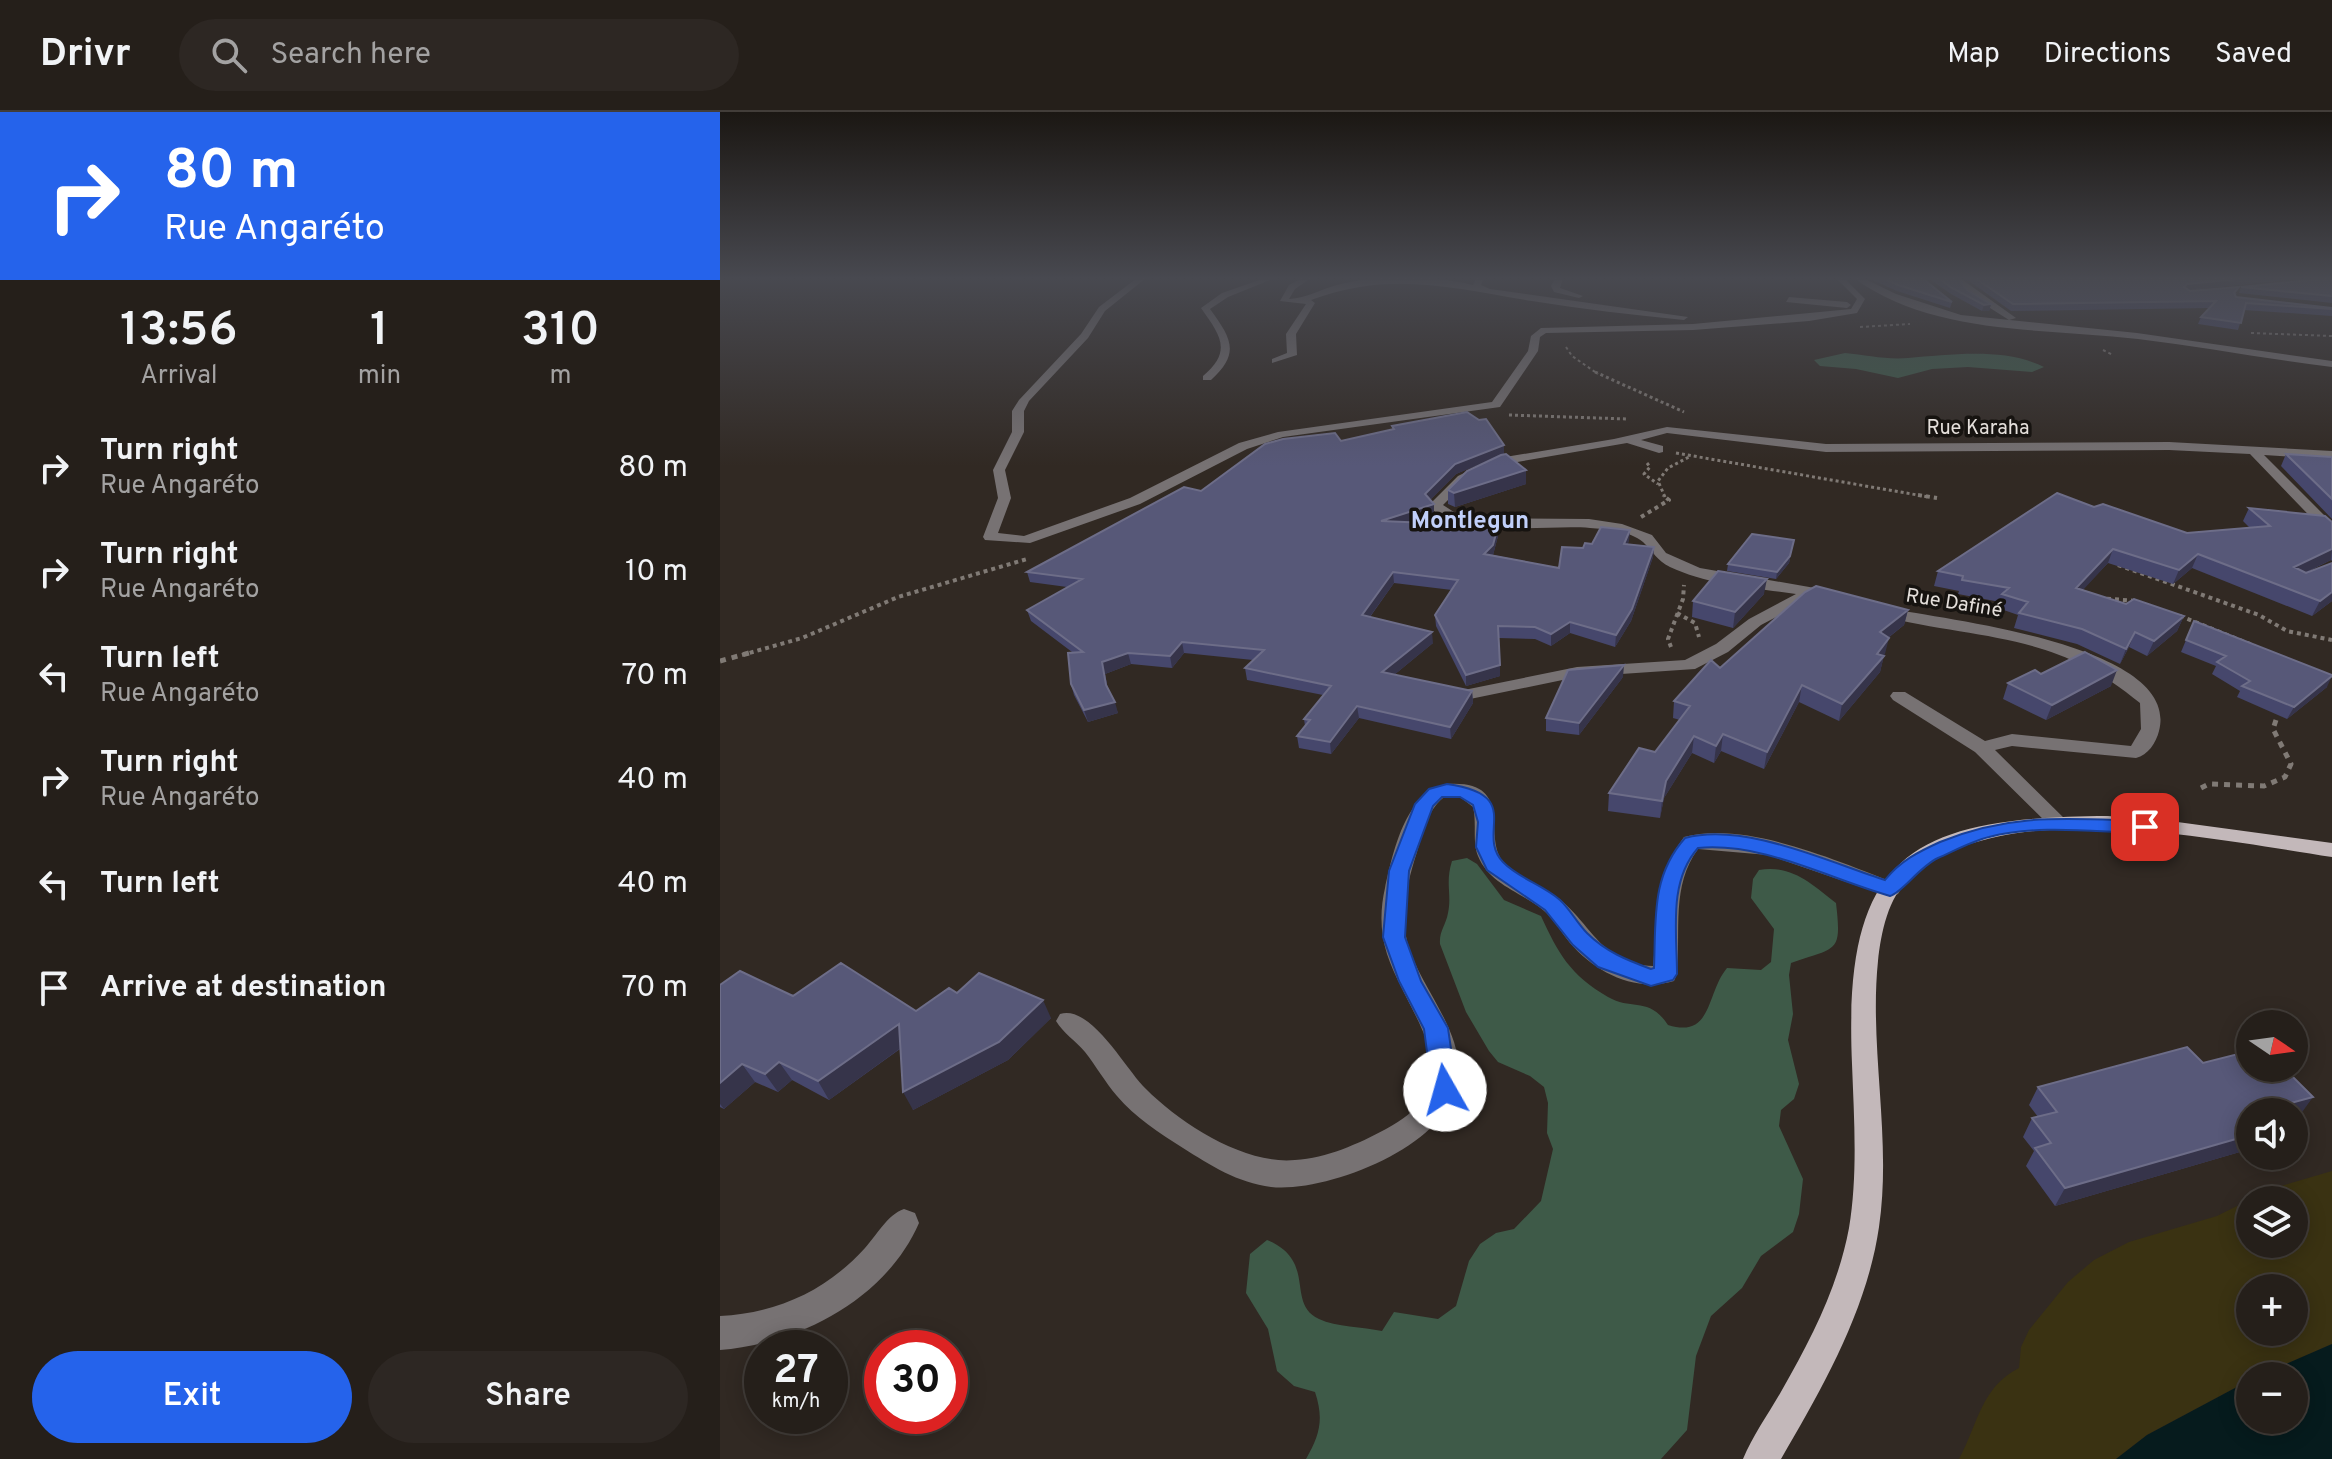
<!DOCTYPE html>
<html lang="en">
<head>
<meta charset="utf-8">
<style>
  body { margin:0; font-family:Overpass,sans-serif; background:#2d2723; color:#f1f3f6; height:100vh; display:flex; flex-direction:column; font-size:30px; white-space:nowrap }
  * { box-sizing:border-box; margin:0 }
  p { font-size:26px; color:#a3a2a2 }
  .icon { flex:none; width:44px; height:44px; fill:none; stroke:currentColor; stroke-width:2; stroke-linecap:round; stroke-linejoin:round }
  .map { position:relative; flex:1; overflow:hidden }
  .details { display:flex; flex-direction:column; background:#251f1a; width:720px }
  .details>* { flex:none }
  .guide { background:#2563eb; color:#fff; overflow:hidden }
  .needle { width:52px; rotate:103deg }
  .tools { position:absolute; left:1516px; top:898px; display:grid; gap:16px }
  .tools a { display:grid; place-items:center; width:72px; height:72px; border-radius:50%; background:#251f1a; box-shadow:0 4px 20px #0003,0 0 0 2px #423d39; font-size:40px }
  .speed { position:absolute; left:24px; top:1218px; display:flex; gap:16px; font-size:40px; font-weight:700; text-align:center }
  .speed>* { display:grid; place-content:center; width:104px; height:104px; border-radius:50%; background:#251f1a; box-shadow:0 4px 20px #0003,0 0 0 2px #423d39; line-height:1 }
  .speed small { font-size:20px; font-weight:400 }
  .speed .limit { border:12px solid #d22; background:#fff; color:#111 }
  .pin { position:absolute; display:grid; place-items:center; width:68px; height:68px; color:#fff; margin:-34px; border-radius:16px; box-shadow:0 4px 12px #0006 }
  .me { position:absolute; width:88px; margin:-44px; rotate:353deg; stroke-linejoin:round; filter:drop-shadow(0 0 6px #0008) }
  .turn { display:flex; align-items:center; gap:28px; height:168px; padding:0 32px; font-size:36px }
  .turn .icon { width:104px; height:104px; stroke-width:2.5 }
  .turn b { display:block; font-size:56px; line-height:68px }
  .eta { display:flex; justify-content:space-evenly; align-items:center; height:136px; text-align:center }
  .eta b { font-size:48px; font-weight:600; line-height:56px }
  .primary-button { display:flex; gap:16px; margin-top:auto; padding:16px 32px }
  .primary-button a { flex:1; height:92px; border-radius:48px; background:#2563eb; color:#fff; font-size:32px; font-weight:600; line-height:92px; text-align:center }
  .primary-button a+a { background:#2d2723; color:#f1f3f6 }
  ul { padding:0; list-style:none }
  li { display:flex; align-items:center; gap:24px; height:104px; padding:0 32px }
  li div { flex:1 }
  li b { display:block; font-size:30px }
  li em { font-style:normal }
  header { display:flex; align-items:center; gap:48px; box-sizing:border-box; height:112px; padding:0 40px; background:#251f1a; border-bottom:2px solid #423d39 }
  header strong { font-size:38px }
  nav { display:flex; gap:44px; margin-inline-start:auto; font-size:28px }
  .search { width:560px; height:72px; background:#2d2723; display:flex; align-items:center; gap:20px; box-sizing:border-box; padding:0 28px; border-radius:44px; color:#a3a2a2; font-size:30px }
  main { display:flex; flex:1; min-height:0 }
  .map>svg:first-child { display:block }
  .green { fill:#3e5a48 }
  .sand { fill:#3a3212; fill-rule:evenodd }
  .water { fill:#061b1d }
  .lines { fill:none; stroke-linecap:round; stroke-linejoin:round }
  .path-far3 { stroke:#807a75; stroke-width:2; stroke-dasharray:3 3; stroke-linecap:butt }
  .path-far2 { stroke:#807a75; stroke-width:3; stroke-dasharray:3 3; stroke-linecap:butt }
  .path-far1 { stroke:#807a75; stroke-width:4; stroke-dasharray:4 4; stroke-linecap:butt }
  .path { stroke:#807a75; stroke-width:5; stroke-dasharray:6 6; stroke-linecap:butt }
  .minor { fill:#777273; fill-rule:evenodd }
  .major { fill:#c3b8ba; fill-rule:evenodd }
  .wall { fill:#46476c }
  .shaded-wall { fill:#36344a }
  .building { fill:#575878; stroke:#6d6d88; stroke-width:2 }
  .route { fill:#2563eb; stroke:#184099; stroke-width:2 }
  .labels { text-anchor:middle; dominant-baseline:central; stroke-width:7; stroke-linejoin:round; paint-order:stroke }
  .far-street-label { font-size:20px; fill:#e4dfdb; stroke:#161310 }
  .far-quarter-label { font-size:24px; font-weight:bold; fill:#c0cff9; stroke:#161310 }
</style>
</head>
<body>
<header>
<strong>Drivr</strong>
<div class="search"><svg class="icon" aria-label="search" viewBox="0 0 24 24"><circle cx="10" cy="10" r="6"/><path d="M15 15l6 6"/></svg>Search here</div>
<nav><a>Map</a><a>Directions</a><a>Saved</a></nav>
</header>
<main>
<section class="details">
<div class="guide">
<div class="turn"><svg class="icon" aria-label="right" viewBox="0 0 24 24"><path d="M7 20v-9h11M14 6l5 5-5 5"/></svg><div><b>80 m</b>Rue Angaréto</div></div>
</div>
<div class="eta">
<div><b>13:56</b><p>Arrival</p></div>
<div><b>1</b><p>min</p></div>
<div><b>310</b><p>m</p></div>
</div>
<ul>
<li><svg class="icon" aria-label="right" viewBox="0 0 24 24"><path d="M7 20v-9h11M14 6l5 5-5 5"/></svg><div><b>Turn right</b><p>Rue Angaréto</p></div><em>80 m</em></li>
<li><svg class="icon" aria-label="right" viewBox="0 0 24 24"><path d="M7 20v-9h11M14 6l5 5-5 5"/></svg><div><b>Turn right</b><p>Rue Angaréto</p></div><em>10 m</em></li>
<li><svg class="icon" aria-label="left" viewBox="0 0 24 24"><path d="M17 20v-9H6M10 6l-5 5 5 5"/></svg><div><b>Turn left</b><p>Rue Angaréto</p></div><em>70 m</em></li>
<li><svg class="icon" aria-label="right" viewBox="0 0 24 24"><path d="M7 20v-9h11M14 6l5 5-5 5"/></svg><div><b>Turn right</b><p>Rue Angaréto</p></div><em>40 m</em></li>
<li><svg class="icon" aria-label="left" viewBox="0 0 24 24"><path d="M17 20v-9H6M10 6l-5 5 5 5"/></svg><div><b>Turn left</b></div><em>40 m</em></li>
<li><svg class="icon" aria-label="arrive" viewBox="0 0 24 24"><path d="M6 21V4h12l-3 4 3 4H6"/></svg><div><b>Arrive at destination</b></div><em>70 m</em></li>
</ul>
<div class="primary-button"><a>Exit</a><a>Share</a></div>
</section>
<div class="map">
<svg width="1612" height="1347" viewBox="0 0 1612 1347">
  <rect width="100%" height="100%" fill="#312923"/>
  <path class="green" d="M1125,241C1146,243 1167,248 1188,246C1230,243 1284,235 1324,255L1312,260L1248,255L1212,257L1178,266L1136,257L1100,254L1094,248Z
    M747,746L757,752L784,788L821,804C838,841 850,863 888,885C912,899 929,884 948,913C993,927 986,881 1007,856L1041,858L1051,850L1054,817L1031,786L1033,767L1039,758C1071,752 1092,772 1116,791C1122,842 1117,835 1071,851L1069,863L1073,902L1068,928L1079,972L1074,987L1061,998L1059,1014L1083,1067L1079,1102L1073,1120L1041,1144L1022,1176L991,1204L976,1244L967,1318L941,1347H586C600,1323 604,1307 595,1280L574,1274L557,1259L548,1217L526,1181L530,1142L547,1128C598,1149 565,1191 599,1207C616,1215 643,1215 662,1219L674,1200L718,1207L736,1194L749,1149L760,1132L776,1121L794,1117L821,1089L833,1037L827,1021L828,991L824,975L810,964L778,950L769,939L746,900L720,832C719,819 726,813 728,801C732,782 725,771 732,749Z"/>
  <path class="sand" d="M1612,1059V1232L1538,1264H1530V1268L1427,1323L1396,1347H1239C1258,1312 1261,1275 1299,1256L1301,1235L1309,1218L1348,1170L1374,1148L1409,1130L1497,1104L1551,1077ZM1530,1088H1574V1132H1530ZM1530,1176H1574V1220H1530Z"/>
  <path class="water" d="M1612,1232V1347H1396L1427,1323L1530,1268V1308H1574V1264H1538Z"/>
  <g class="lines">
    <path class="path-far3" d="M200,166H204
      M1140,215L1190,212
      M1531,221L1612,224
      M846,235L852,244L878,262
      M1383,238L1393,243"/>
    <path class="path-far2" d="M875,260L964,300
      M789,303L907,307
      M956,341L1209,385
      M927,351L930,355L924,362L938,372
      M945,385L938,369L948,356L969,345"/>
    <path class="path-far1" d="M1198,383L1217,386
      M921,405L949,388L943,383
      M1398,453L1539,503L1567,519L1612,528
      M1379,486L1416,489
      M957,501L975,511L979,525
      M1460,504L1535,534
      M951,535L948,527L963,487L964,473
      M22,543L82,526L178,485L307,447"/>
    <path class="path" d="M0,549L29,541
      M1481,676L1489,672L1544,674L1565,665L1571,652L1553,617L1556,608"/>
    <path class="minor" d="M417,166H426L385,199L368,226L309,289L304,299V320L285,358L291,386L278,421L304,424L410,386L519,331L558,320L772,290L808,239L811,224L821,216L973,212L1131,197L1137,187L1116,166H1124L1145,187L1137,201L1089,209L973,218L826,221L820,225L818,239L780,295L563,325L527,337L420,392L310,431L265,428L263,425L278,386L273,358L292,320V299L299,288L361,222L379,195Z
      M545,166H555L508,185L490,197C511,226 521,241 491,268H483V264C513,239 500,223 481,196L502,181Z
      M582,166H591L575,177L569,187C587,186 601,177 617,173C661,162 709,163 753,173L756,166H764L761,173L770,177L968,205L964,208C913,203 863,197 812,189C732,176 670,158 591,188L595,191L576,222L577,243L552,251V247L567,241L566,222L586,192L560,189L569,173Z
      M835,166H843L840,176L863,184L859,186L834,180L831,174Z
      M1134,166H1143L1176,182L1241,203L1417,221L1612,249V255C1547,247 1483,235 1418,227C1326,216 1213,224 1134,166Z
      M1232,166H1240L1296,206L1289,208L1248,182Z
      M1069,185L1127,190L1131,193L1127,196L1066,190Z
      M947,315L1106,332L1449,330L1612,339V347L1544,343L1612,411V423L1607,422L1530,342L1449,338L1106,340L947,321L921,328L943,334V340L939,341L907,331L780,353L746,370L723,393L737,402L761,406L869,407L902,412L932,423L946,441L980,456L1112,479L1120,484L1117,487L1094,485L1041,513L1008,540L975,557L857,565L750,587L744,586L741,582L744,578L857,555L965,548L996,532L1029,507L1076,482C1035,476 988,473 950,455C937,449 933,439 923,430C910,419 886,417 870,416C825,412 743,428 708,394L738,364L773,347L894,327Z
      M1162,495C1217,507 1462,531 1439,619C1436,631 1428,643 1416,646L1292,634L1275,638L1349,711L1339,718L1332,716L1255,640L1173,588L1170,584L1173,580H1185L1265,629L1292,622L1411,634L1421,617L1420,591C1332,518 1260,529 1156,503V497Z
      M726,672C795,667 763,722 782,748C794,766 820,772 837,785C872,812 881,852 933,854C939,802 930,771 964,725C1027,708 1119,750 1178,772L1181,777L1178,782L1170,785L1048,743L978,737C951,774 961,818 957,862L954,869C915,881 875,860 850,831C841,820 834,807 823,798C801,780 769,772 758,744C752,729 757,711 753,695L740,685L723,686C707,699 703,721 697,740C688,768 680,799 687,829C699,876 745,918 738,969C730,1033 608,1081 551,1075C518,1071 490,1053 463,1036C439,1021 415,1005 397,984C385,970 376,954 365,940C356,929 343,921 336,909L340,902C371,892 406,958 426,977C461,1012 525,1053 575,1048C607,1046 638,1032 666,1017C757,968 689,908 667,842C660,820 660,798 665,776C673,740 685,682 726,672Z
      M184,1097L195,1101L199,1111C166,1187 79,1232 0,1238V1204C57,1201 106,1179 145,1136C157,1123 167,1103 184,1097Z"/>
    <path class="major" d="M1388,704L1450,709L1612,731V745C1498,728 1282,681 1190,766C1168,785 1161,821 1158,849C1149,937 1172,1026 1159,1115C1147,1198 1103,1275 1061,1347H1023C1033,1323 1049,1301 1062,1278C1091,1227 1118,1175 1129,1116C1138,1062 1134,1006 1132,952C1123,743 1189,705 1388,704Z"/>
  </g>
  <path class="wall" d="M1148,166H1202L1232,190L1230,196L1177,179Z
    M1208,166H1238L1247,178L1271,192L1269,199H1262L1231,182Z
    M1245,166H1586L1468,178L1470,179L1517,181L1515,183L1516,185L1612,196V204L1524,198L1518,218L1478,212L1481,205L1490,196L1291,199Z
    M1612,166V191L1519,181L1521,175Z
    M672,314L784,342L806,372L735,395L728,392V378L771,347L736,362L710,388L714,402L689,410L778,414V424L773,443L839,456L863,436L910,418L908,432L934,435L933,445L911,509L895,535L850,521L831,534L815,527L779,526L780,564L746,574L716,514L715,503L732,478L674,471L650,505L713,531L674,563L752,579L753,591L731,627L639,606L611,642L579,636L577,624L585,614L584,607L603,583L527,568L525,556L533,548L464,541L452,556L411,552L385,562L388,577L398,601L368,610L354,583L351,572L352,540L311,509L307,498L347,475L310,470L307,460L481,379L621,329L672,318Z
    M1566,342L1612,345V407L1561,354Z
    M1374,395L1467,421L1530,416L1523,409L1529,396L1612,410V449L1611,448L1585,461L1612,489L1592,504L1472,456L1453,472L1388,451L1362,478L1406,492L1464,504L1457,519L1427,544L1409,535L1400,552L1357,532L1294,516L1298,503L1278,496L1280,490L1238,482L1239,479L1214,474L1218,459Z
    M1074,428L1069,451L1056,467L1007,459L1008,452Z
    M1044,482L1013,516L972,505L973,489Z
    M1188,498L1184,513L1168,526L1160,560L1119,609L1079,590L1044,657L1001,639L994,651L972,641L944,686L940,706L888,699L889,681L935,640L960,608L953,606L954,589Z
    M1474,509L1607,575L1567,607L1517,585L1520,579L1492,562L1496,554L1461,540Z
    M1321,562L1391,574L1326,608L1283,587L1288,571Z
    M903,565L859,623L826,619V606Z
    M0,873L196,899L237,881L331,906L288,948L193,998L180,937L109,988L72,968L58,980L35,970L4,997L0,995Z
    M1483,951L1580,1003L1530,1000V1037L1335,1094L1306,1054L1314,1039L1303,1025L1312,1006L1318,1005L1309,993L1318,975Z"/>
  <path class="shaded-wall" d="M1527,166H1586L1465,178L1464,175L1467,172Z
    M1271,192L1269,199H1262L1264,193Z
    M784,333V342L736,362L706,392L705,382L735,352Z
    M806,358V372L735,395L734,381Z
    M714,392V402L662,419L661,409Z
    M778,414V424L773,443L764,442Z
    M910,418L909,429L903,442L904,432Z
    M1074,428L1069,451L1056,467L1057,460Z
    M934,435L933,445L911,509L895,535L896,523Z
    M1393,437L1388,451L1351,491L1356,476Z
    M1612,437L1611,448L1567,469L1574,455Z
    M1478,442L1472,456L1453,472L1459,458Z
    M673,460L674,471L643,514L642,503Z
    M1047,467L1044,482L1013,516L1015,500Z
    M1612,480V489L1592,504L1600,489Z
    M1188,498L1184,513L1156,535L1160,520Z
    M1464,504L1457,519L1427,544L1434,529Z
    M850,510V521L831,534V522Z
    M712,520L713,531L663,572L662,560Z
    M1415,520L1409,535L1400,552L1406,537Z
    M1169,526L1165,542L1162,546L1164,544L1160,560L1119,609L1122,592Z
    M462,530L464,541L452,556L450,544Z
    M408,541L411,552L385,562L389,585L382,550Z
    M780,553V564L746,574V563Z
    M904,553L903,565L859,623V611Z
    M1397,558L1391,574L1326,608L1332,593Z
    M1612,564L1607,575L1567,607L1574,595Z
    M1082,573L1079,590L1044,657L1047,640Z
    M752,579L753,591L731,627L730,615Z
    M395,590L398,601L368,610L364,598Z
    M637,594L639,606L611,642L610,630Z
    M1003,622L1001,639L994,651L996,634Z
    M974,624L972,641L944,686L940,706L942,689L946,669Z
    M323,888L331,906L288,948L193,998L183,980Z
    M179,912L189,930L109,988L98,969Z
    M59,950L72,968L58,980L45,962Z
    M22,952L35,970L4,997L0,992V971Z
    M1593,985L1580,1003L1574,1005L1567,992Z
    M1583,1007L1574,1019V1010Z
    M1530,1023V1037L1335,1094L1345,1076Z"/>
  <path class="building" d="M1163,166H1202L1232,190L1178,173Z
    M1218,166H1238L1247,178L1271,192L1264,193L1232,176Z
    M1255,166H1527L1467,172L1464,175L1470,179L1519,175L1514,181L1516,185L1612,196V197L1526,191L1521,211L1481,205L1496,189L1293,192Z
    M1612,166V184L1521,175Z
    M747,300L759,308L766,307L784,333L735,352L705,382L714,392L661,409L778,414L773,433L764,442L839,456L842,435L863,436L865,431L872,432L881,415L910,418L904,432L934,435L912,497L896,523L850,510L831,522L815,515L778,514L780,553L746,563L715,503L738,468L673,460L642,503L712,520L662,560L752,579L730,615L637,594L610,630L577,624L590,608L584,607L611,574L525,556L544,538L462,530L450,544L408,541L382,550L386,573L395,590L364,598L351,572L348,541L363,540L307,498L362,467L307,460L464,375L481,379L545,332L563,327L615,321L621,329L674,317L672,314Z
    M786,342L806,358L734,381L728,378L747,359L781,343Z
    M1566,342L1612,345V387Z
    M1337,381L1374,395L1383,392L1467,421L1550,414L1529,396L1605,404L1612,410V437L1574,455L1586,461L1612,451V480L1600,489L1478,442L1459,458L1393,437L1356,476L1406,492L1414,487L1464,504L1434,529L1415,520L1406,537L1362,517L1299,501L1308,490L1282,482L1289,476L1242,468L1243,464L1218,459Z
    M1032,422L1074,428L1070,444L1057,460L1008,452Z
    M998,459L1047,467L1015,500L973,489Z
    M1096,474L1188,498L1160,520L1169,526L1157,542L1164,544L1122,592L1082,573L1047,640L1003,622L996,634L974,624L946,669L942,689L889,681L919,636L935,640L970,594L954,589L991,548L1000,556L1085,480Z
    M1474,509L1612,563V564L1574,595L1522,574L1530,569L1497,550L1506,544L1466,528Z
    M1365,540L1397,558L1332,593L1288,571L1315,558L1321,562Z
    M904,553L859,611L826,606L848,558Z
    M121,851L196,899L229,876L237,881L259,861L323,888L279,930L183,980L179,912L98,969L59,950L45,962L22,952L0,971V873L20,859L73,884Z
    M1467,935L1483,951L1518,942L1530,954V956H1532L1540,964L1566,958L1593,985L1567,992L1583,1007L1574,1010V1000H1530V1023L1345,1076L1315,1036L1331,1031L1312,1006L1337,1000L1318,975Z"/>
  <linearGradient id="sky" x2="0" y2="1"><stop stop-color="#1b1713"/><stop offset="0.47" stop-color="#484950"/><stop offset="1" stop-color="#484950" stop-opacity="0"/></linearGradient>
  <rect width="1612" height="354" fill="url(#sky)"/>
  <path class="route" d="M727,672C806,683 755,721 783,750C798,766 823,773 840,788C850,797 857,811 867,821C886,840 907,848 931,857L934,856C936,808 931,764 965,726C1025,710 1108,750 1165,768C1180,749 1198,740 1220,730C1292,700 1349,707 1425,709L1435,715L1425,721C1374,720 1319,712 1269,725C1252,729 1234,739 1218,746C1199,755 1183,780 1170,784C1107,766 1043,730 978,736C948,770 957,820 957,862L953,868L931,874L878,855L853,833L825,798L767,758L756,735L758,710L753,693L740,685H722L713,694L689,759L685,825L701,869L728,916L737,978L734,985L725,988L716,985L712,978L704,917L679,869L663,825L669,759L695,692L709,677Z"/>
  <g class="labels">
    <g class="far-street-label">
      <text x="1258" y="317">Rue Karaha</text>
      <text transform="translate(1234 492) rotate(9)">Rue Dafiné</text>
    </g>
    <g class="far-quarter-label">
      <text x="750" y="410">Montlegun</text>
    </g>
  </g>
</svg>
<div class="tools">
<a><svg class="needle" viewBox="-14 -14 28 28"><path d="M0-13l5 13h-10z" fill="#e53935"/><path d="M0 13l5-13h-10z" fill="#a3a2a2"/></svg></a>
<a><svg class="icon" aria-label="sound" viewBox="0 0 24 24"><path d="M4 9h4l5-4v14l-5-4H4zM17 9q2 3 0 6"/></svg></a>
<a><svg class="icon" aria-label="layers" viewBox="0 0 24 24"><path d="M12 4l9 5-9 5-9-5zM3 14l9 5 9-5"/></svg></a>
<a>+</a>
<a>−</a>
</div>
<div class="speed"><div>27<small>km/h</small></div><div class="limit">30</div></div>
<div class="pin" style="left:1425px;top:715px;background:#d93025"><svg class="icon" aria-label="arrive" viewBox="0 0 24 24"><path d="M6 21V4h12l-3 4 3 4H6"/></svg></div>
<svg class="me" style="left:725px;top:978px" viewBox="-20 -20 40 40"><circle r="19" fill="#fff"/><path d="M0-13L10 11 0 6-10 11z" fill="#2563eb"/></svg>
</div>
</main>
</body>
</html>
